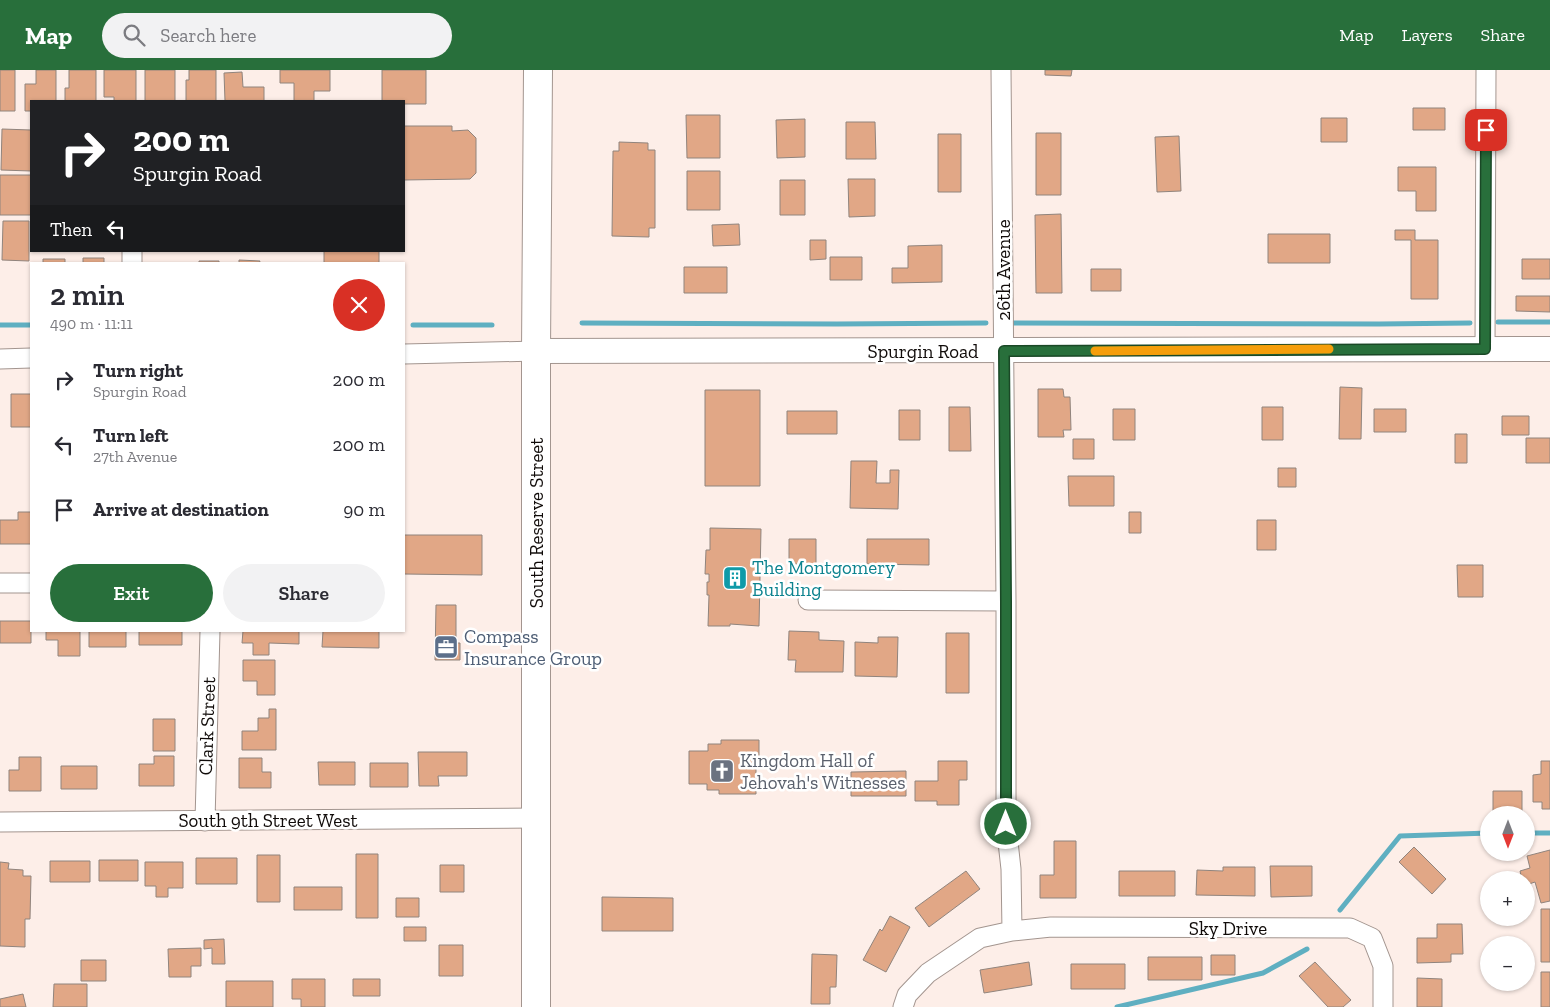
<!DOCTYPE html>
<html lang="en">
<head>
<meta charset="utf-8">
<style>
  body { margin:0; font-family:"Zilla Slab",serif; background:#f2f2f3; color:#2b2b33; height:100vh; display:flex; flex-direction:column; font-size:19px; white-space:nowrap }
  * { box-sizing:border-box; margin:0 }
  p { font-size:16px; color:#7c7c81 }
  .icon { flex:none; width:28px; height:28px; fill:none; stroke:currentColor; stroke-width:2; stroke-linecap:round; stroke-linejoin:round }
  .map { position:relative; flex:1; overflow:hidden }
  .drawer { position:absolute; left:30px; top:192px; width:375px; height:370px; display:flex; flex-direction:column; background:#fff; border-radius:0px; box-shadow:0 1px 4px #0004 }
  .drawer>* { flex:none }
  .hud { position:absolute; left:30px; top:30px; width:375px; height:152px; border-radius:0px; box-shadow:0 1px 4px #0004; background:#202124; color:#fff; overflow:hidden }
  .needle { width:32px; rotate:180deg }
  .tools { position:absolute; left:1480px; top:736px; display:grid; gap:10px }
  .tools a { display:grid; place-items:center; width:55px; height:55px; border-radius:50%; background:#fff; box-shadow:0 1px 4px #0004; font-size:25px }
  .pin { position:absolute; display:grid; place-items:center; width:42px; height:42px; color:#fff; margin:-21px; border-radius:10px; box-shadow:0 2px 8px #0006 }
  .me { position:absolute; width:55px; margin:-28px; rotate:0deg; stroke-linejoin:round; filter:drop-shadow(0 0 4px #0008) }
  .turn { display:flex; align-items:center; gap:18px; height:105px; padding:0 20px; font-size:22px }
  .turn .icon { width:65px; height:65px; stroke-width:2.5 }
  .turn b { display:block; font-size:35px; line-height:42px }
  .then { display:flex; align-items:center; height:48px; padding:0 20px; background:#0003; gap:10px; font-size:19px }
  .round { display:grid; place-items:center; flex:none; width:52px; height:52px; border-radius:26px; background:#f2f2f3 }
  .overview { display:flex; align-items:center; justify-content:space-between; height:85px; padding:0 20px }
  h1 { font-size:30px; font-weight:600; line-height:38px }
  .button { display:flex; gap:10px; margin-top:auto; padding:10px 20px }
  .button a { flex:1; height:58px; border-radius:30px; background:#286f3b; color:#fff; font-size:20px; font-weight:600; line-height:58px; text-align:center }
  .button a+a { background:#f2f2f3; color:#2b2b33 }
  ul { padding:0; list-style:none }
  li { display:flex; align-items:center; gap:15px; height:65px; padding:0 20px }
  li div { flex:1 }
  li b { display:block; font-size:19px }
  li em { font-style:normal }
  header { display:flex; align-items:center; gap:30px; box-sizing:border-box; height:70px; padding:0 25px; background:#286f3b; color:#fff }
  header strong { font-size:24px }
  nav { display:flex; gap:28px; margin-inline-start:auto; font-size:18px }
  .search { width:350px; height:45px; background:#f2f2f3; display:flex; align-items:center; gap:12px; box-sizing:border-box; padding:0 18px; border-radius:28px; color:#7c7c81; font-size:19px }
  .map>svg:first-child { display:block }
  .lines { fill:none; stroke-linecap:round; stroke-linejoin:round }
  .stream { stroke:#5fafc1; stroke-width:5 }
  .building { fill:#e1a786; stroke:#90847d }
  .minor-casing { stroke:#a3958f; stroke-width:21 }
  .tertiary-casing { stroke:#a3958f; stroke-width:26 }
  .trunk-casing { stroke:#a3958f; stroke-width:30 }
  .minor { stroke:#fff; stroke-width:19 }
  .tertiary { stroke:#fff; stroke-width:24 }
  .trunk { stroke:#fff; stroke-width:28 }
  .route-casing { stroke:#1a4826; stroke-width:12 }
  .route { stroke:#286f3b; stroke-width:9 }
  .slow { stroke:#f59e0b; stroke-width:9 }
  .labels { text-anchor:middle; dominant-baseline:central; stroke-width:5; stroke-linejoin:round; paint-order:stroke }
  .street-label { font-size:19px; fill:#100b09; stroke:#fff }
  .culture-label { font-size:19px; fill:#0d838f; stroke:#fff; text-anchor:start }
  .service-label { font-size:19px; fill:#4e5e75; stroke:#fff; text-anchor:start }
  .worship-label { font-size:19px; fill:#5b616d; stroke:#fff; text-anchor:start }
</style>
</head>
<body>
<header>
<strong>Map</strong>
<div class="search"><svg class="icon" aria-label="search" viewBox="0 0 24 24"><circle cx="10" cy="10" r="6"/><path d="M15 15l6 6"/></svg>Search here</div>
<nav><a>Map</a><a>Layers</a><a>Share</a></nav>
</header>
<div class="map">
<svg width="1550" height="937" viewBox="0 0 1550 937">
  <rect width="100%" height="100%" fill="#fdeee8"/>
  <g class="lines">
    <path class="stream" d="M1498,252H1550
      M582,253L837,254L986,253
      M1012,253L1379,254L1470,253
      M0,255H31
      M413,255H492
      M1526,763H1550
      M1340,840L1400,766L1489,763
      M1117,937L1263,903L1307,879"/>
  </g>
  <path class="building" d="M0,0H15V41H0Z
    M36,0H56V31H31V41H25V14H36Z
    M69,0H96V31H65V18H69Z
    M104,0H136V31H114V27H104Z
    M145,0H175V31H145Z
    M189,0H216V31H186V10H189Z
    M280,0H330V21H314V31H294V13H280Z
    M382,0H426V34H404V31H382Z
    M1045,0H1072L1071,6L1045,5Z
    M242,2L243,17H264V31H225L224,3Z
    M1413,38H1445V60H1413Z
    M686,45H720V88H687Z
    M1321,48H1347V72H1321Z
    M805,49V87L777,88L776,50Z
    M846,52H875L876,89H846Z
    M404,56H452V61L468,60L476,68V103L470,109L404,110Z
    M2,59L31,60V101L1,100Z
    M1036,63H1061V125H1036Z
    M938,64H961V122H938Z
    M1179,66L1181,121L1157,122L1155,67Z
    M619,72L648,73V80H655V158H649V167L612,166L613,81H619Z
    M1398,97H1436V141H1416V121H1398Z
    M687,101H720V140H687Z
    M0,105H31V145H0Z
    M848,109H875V146L849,147Z
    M780,110H805V145H780Z
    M1061,144L1062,223H1036L1035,145Z
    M3,151H29V191L2,190Z
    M739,154L740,175L713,176L712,155Z
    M1395,160H1415V170H1438V229H1411V170H1395Z
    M1268,164H1330V193H1268Z
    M810,170H826V189L810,190Z
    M942,175V212L892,213V198H908V176Z
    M324,181H379V194H324Z
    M830,187H862V210H830Z
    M83,188H104V194H83Z
    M43,189H65V194H43Z
    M1522,189H1550V209H1522Z
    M239,190L260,191L259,194H239Z
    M199,191H219V194H199Z
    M684,197H727V223H684Z
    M1091,199H1121V221H1091Z
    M1516,226H1550V242L1516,241Z
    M1340,317L1362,318L1361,369H1339Z
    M1038,319H1063L1064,327H1070L1071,360H1063L1064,367H1038Z
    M705,320H760V416H705Z
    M11,324H31V357H11Z
    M949,337H970L971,381H949Z
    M1262,337H1283V370H1262Z
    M1113,339H1135V370H1113Z
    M1374,339H1406V362H1374Z
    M899,340H920V370H899Z
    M787,341H837V364H787Z
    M1502,346H1529V365H1502Z
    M1455,364H1467V393H1455Z
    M1526,368H1550V393H1526Z
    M1073,369H1094V389H1073Z
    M851,391H877L876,413H890V400H899L898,439L850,438Z
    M1278,398H1296V417H1278Z
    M1068,406H1114V436H1069Z
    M18,442H31V474H0V450H18Z
    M1129,442H1141V463H1129Z
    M1257,450H1276V480H1257Z
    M710,458L761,459L759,556L730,554V556H708L709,525H707V512H709V504H705L706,480H710Z
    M404,465H482V505L404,504Z
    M789,469H816V494H789Z
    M867,469H929V495L867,494Z
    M1457,495H1483V527H1458Z
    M436,535H456V573H460V590H435Z
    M0,551H31V573H0Z
    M46,561H80V586H58V570H46Z
    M89,561H126V577H89Z
    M139,561H182V575H139Z
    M243,561H299V574L269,573V585H253V573H242Z
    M323,561H379V578L322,577Z
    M789,561L819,562V570L844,571L843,602H795L796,590H788Z
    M946,563H969V623H946Z
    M878,567H898L897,607L855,606V572L878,573Z
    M243,590H275V625H257V611H243Z
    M269,639H276V680H242V661H258V648H269Z
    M153,649H175V681H153Z
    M721,670H759V689H756V724H719V720H707V714H689V681H708V674H721Z
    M418,682H467V706H438L439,716H419Z
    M154,686H174V716H139V694H154Z
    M19,687H41V721H9V700H19Z
    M239,688H262V702H271V718H239Z
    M938,691H967V710H959V735H937V731H915V711H938Z
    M1541,691H1550V739H1542V732H1533V705L1541,704Z
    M318,692H355V715H319Z
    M370,693H408V717H370Z
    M61,696H97V719H61Z
    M906,701V726H851V702Z
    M1493,721H1522V745H1493Z
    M1054,771H1076V828H1040V805H1054Z
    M1414,777L1446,809L1432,824L1399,792Z
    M1550,780V831L1541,833L1535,812L1526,815V810H1522L1520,801L1530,798L1527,786Z
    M356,784H378V848H356Z
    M257,785H280V832H257Z
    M196,788H237V814H196Z
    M99,790H138V811H99Z
    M50,791H90V812H50Z
    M0,792L9,793L8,799L23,800V806H31L30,849H25V877L0,876Z
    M145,792H183V818H168V827H156V816H145Z
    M440,795H464V822H440Z
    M1270,796H1312V826L1271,827Z
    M1223,797H1255V826L1196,825L1197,800L1223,801Z
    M966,801L980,819L929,857L915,838Z
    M1119,801H1175V826H1119Z
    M294,817H342V840H294Z
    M602,827L673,828V861H602Z
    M396,828H419V847H396Z
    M1541,839H1550V892H1541Z
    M890,846L910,857L886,902L863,890L880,859L882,861Z
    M1437,854H1462L1463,884H1451V892L1417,893V868H1437Z
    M404,857H426V871H404Z
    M224,869L225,894H212V878L204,879V870Z
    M439,875H463V906H439Z
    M201,878V896H191V907H169L168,879Z
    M812,884L837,885L836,917H830V934H811Z
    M1211,885H1235V905H1211Z
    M1148,887H1202V910H1148Z
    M81,890H106V911H81Z
    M1029,892L1032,915L984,923L980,900Z
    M1315,892L1351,930L1343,937H1328L1299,906Z
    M1071,894H1125V919H1071Z
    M1541,902H1550V937H1541Z
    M1417,908L1442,909V937H1417Z
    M292,909H325V937H301V929H292Z
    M353,909H380V926H353Z
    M226,911H273V937H226Z
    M54,914H87V937H53Z
    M23,924L26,937H0V929Z"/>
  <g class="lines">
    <defs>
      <path id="minor" d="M1001,0L1006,531V754L1011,799L1012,861
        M132,181V194
        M1485,279L1486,0
        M404,284L536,281
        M0,289L31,288
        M0,513H31
        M808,530L1006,531
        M205,751L210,561
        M0,752L536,748
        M903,937L907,925L928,903L980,868L1012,861L1051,857L1350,858L1372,868L1383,896V937"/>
      <path id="tertiary" d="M536,281L1550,279"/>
      <path id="trunk" d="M536,937V281L538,0"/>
    </defs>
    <use href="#minor" class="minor-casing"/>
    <use href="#tertiary" class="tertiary-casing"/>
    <use href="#trunk" class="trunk-casing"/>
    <use href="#minor" class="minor"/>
    <use href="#tertiary" class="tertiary"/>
    <use href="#trunk" class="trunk"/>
  </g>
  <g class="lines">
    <defs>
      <path id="route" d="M1006,754V531L1004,281L1485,279L1486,60"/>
    </defs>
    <use href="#route" class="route-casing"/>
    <use href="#route" class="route"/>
    <path class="slow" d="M1095,281L1329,279"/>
  </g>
  <defs>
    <symbol id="building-square" viewBox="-11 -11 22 22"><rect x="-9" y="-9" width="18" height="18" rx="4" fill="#0f9aa8" stroke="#fff"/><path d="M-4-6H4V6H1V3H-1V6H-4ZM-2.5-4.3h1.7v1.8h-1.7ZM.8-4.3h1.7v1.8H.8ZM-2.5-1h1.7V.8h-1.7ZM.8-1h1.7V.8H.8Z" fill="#fff"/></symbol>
    <symbol id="office-square" viewBox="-11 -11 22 22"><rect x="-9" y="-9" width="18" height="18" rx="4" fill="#5c6f8a" stroke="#fff"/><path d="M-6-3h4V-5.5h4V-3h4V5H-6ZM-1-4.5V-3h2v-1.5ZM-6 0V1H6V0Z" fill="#fff"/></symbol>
    <symbol id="church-square" viewBox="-11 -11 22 22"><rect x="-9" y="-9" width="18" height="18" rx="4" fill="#6b7280" stroke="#fff"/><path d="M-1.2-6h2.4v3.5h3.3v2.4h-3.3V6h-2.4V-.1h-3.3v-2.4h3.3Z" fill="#fff"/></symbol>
  </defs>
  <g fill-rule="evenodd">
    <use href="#building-square" x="721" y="494" width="28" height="28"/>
    <use href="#office-square" x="432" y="563" width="28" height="28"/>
    <use href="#church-square" x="708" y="687" width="28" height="28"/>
  </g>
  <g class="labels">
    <g class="street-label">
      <text transform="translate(1003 200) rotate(-90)">26th Avenue</text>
      <text x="923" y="281">Spurgin Road</text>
      <text transform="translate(536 453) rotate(-90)">South Reserve Street</text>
      <text transform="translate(207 656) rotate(-88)">Clark Street</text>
      <text x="268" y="750">South 9th Street West</text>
      <text x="1228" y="858">Sky Drive</text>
    </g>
    <g class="culture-label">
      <text x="752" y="497">The Montgomery<tspan x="752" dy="22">Building</tspan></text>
    </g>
    <g class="service-label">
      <text x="464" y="566">Compass<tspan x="464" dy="22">Insurance Group</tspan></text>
    </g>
    <g class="worship-label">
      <text x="740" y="690">Kingdom Hall of<tspan x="740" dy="22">Jehovah's Witnesses</tspan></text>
    </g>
  </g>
</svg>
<div class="tools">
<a><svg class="needle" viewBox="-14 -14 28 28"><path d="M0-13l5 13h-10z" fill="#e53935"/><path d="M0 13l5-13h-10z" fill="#7c7c81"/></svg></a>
<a>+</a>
<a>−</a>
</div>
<div class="pin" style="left:1486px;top:60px;background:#d93025"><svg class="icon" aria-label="arrive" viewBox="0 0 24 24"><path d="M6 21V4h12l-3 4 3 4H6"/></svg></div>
<svg class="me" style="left:1006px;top:754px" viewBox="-20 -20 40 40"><circle r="17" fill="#286f3b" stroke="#fff" stroke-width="3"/><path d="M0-11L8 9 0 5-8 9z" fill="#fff"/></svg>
<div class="hud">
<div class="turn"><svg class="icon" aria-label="right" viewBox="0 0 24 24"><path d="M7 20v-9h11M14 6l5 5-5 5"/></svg><div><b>200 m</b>Spurgin Road</div></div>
<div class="then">Then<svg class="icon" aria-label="left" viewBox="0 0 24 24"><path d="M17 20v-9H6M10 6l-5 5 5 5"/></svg></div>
</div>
<section class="drawer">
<div class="overview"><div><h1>2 min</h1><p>490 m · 11:11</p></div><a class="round" style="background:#d93025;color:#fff"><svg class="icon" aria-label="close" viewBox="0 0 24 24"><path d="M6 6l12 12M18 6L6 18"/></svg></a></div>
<ul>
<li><svg class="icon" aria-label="right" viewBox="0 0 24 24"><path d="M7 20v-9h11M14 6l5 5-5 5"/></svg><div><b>Turn right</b><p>Spurgin Road</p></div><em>200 m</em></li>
<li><svg class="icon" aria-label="left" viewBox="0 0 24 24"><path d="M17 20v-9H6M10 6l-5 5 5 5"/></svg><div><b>Turn left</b><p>27th Avenue</p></div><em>200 m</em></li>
<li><svg class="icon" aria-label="arrive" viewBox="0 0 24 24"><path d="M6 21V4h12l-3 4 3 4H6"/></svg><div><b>Arrive at destination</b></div><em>90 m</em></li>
</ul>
<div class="button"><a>Exit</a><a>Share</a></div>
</section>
</div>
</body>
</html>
